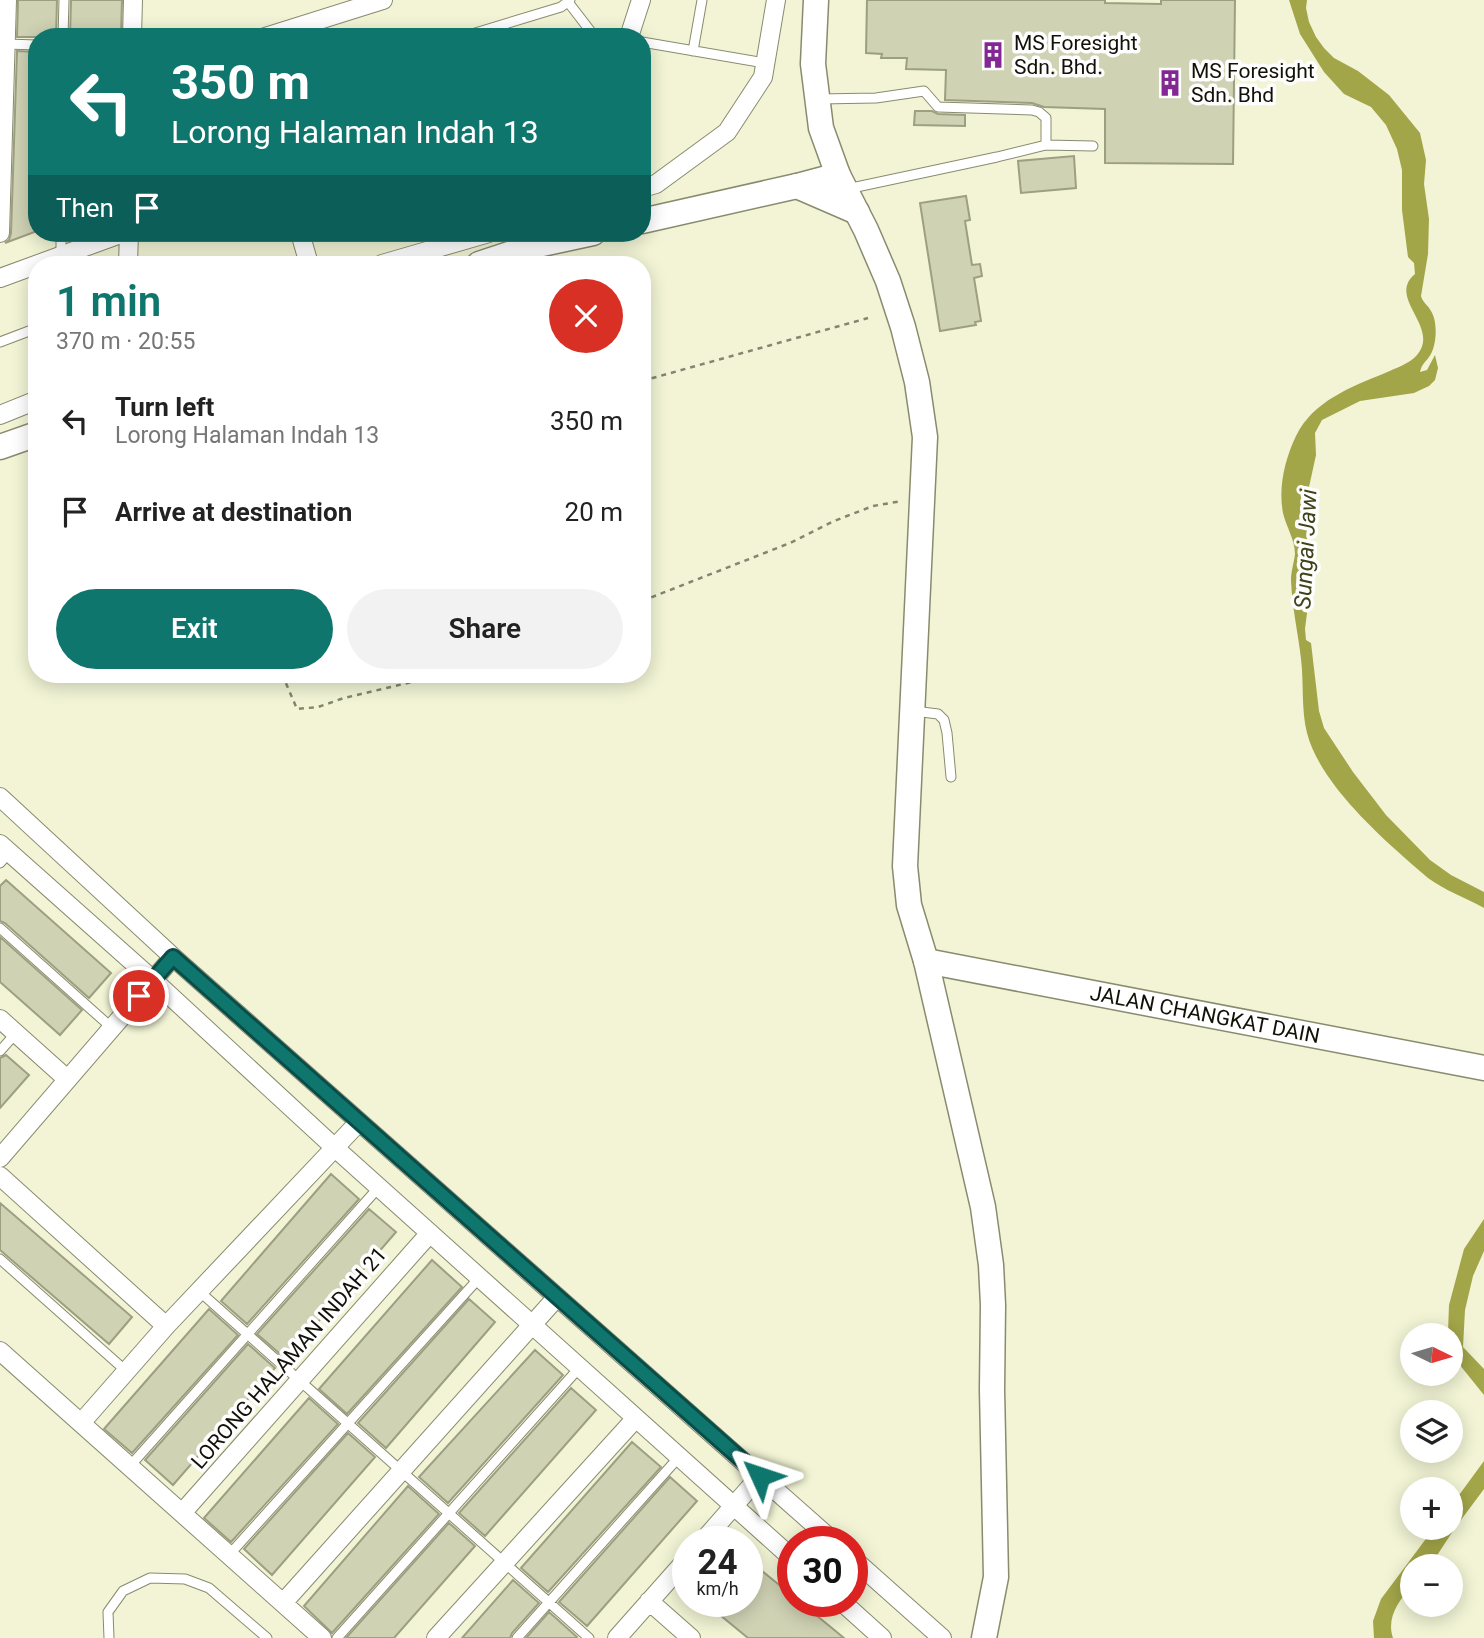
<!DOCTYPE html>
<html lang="en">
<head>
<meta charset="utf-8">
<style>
  body { margin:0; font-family:Roboto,sans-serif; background:#f2f2f2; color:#222; height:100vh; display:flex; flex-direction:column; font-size:26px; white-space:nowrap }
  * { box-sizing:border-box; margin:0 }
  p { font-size:23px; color:#767676 }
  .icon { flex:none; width:38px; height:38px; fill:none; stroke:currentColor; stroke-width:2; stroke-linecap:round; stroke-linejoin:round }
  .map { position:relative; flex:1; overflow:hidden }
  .details { position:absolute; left:28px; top:256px; width:623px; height:427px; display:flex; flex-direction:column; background:#fff; border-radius:28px; box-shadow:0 4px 18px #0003 }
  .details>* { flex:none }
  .guide { position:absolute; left:28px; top:28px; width:623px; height:214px; border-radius:28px; box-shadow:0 4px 18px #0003; background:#0f766e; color:#fff; overflow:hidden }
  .needle { width:46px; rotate:95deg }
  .buttons { position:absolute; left:1400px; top:1323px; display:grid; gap:14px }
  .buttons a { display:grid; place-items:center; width:63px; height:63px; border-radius:50%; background:#fff; box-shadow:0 4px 18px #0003; font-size:35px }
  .speed { position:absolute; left:672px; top:1526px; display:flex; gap:14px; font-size:35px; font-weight:700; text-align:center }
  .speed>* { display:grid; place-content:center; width:91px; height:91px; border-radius:50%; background:#fff; box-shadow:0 4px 18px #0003; line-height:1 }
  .speed small { font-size:18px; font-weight:400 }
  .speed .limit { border:10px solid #d22; background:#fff; color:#111 }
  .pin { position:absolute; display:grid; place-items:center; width:60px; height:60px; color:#fff; margin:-30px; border:4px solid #fff; border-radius:50%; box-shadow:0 2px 7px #0007 }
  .me { position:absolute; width:77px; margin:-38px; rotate:312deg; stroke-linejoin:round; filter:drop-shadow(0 0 5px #0008) }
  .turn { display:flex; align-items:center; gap:24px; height:147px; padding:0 28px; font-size:32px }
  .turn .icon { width:91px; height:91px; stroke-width:2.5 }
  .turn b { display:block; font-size:49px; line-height:60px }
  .then { display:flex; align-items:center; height:66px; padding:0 28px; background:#0003; gap:14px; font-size:26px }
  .round { display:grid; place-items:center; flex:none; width:74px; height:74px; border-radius:37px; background:#f2f2f2 }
  .overview { display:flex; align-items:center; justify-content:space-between; height:119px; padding:0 28px }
  h1 { font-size:42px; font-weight:600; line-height:52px; color:#0f766e }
  .action { display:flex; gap:14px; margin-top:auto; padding:14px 28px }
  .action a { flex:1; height:80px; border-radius:42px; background:#0f766e; color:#fff; font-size:28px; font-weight:600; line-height:80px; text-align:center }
  .action a+a { background:#f2f2f2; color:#222 }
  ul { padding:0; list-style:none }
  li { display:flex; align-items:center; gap:21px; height:91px; padding:0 28px }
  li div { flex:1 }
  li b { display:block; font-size:26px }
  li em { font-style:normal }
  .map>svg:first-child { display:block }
  .water { fill:#a2a548 }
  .building { fill:#cfd2b3; stroke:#9d9f82; stroke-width:2 }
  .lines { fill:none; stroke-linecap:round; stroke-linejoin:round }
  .lane-casing { stroke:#898b6e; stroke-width:11 }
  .street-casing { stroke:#898b6e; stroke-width:20 }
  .secondary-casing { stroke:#898b6e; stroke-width:27 }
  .path { stroke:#848571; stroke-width:2.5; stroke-dasharray:5 5; stroke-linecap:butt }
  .lane { stroke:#fff; stroke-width:9 }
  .street { stroke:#fff; stroke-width:18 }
  .secondary { stroke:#fff; stroke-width:24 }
  .route-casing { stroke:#0a4d48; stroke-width:18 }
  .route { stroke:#0f766e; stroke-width:12 }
  .labels { text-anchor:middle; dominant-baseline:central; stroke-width:7; stroke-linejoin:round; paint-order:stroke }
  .poi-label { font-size:21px; fill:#111107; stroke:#fefefe; text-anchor:start }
  .street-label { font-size:21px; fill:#111107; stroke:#fefefe }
  .water-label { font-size:23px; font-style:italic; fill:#40421a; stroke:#fefefe }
</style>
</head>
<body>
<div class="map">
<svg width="1484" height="1638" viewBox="0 0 1484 1638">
  <rect width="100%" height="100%" fill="#f2f4d5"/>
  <path class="water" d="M1289,0H1307L1306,8L1309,22L1316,37L1324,48L1334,58L1358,71L1389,95L1420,133L1426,160L1424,184L1429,219L1428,254L1421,296C1423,303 1428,305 1431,311C1438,322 1437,346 1429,357C1425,363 1422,363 1420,372L1427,370L1435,355L1438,368L1435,380L1429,386L1414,393L1360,401L1322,420L1315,433L1316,455L1309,487L1310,508L1307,522V541L1302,569L1306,585L1307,613L1305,629L1306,640L1311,643L1319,711L1324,728L1353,772L1386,815L1430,860L1451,875L1484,892V908C1466,898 1444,890 1428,878C1417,869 1406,859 1396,850C1364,821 1318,776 1307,733C1301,709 1304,683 1301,659C1298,633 1292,607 1291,580C1291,571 1294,563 1295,554C1295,540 1286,526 1283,513C1278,487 1285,459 1296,436C1313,401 1351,387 1385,373C1396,368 1409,364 1417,355C1441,327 1386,298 1415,274L1414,263L1408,257L1402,210V170L1397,149L1386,125L1371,107L1344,94L1324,72L1300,34Z
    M1484,1219V1251L1473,1276L1465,1310L1463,1347L1484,1369V1395L1455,1359L1451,1335H1449L1448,1332L1449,1305L1464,1249Z
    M1484,1461V1489L1455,1528L1430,1566H1412V1586C1399,1600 1386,1618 1393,1638H1374L1373,1621L1381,1599L1434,1528H1451V1506Z"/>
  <path class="building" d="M18,0H57L56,37H17Z
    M71,0H122L121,37H70Z
    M867,0H1105V3L1161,4V0H1235L1233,164L1105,163V109L1044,107L1032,103L945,100L946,70L906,69L907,58H881L882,54L866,53Z
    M17,51L37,52V231L5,243L9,240L11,233Z
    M915,111H932L938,114L965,115V126L914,125Z
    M1074,156L1076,188L1021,193L1018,161Z
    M966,196L970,220L965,221L972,265L980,264L982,276L974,278L981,321L975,322L976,325L940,331L920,203Z
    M6,880L111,973L89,998L5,923L0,921V886Z
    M0,937L82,1010L60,1035L0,982Z
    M6,1055L29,1075L0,1108V1058Z
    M331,1174L359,1199L247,1324L221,1301Z
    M0,1203L132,1317L109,1344L0,1250Z
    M369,1209L396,1232L286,1359L257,1334Z
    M432,1260L462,1287L347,1414L319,1389Z
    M469,1299L495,1322L386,1448L358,1423Z
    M209,1309L238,1335L132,1453L104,1429Z
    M248,1344L275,1368L173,1485L145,1460Z
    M535,1350L563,1375L448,1503L419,1477Z
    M571,1388L596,1410L485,1536L459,1513Z
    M309,1398L338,1424L231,1542L204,1518Z
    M348,1433L375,1457L272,1575L244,1549Z
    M632,1442L661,1467L548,1592L521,1568Z
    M670,1477L697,1501L587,1626L559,1602Z
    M408,1486L439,1514L332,1633L304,1606Z
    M449,1523L475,1546L394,1638H346Z
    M747,1559L793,1596V1601H799L844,1638H748L703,1601H747Z
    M513,1580L539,1603L512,1633L510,1638H462Z
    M549,1612L577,1637L576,1638H526Z"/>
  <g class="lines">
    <defs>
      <path id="lane" d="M568,2L595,37
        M63,37L64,0
        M462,37L561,7L570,0
        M642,42L765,63
        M6,44L37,45
        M693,51L702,0
        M819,99L876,98L924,91L938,107L1032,110L1039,112L1046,118V145
        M847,189L997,157L1046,145L1093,146
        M61,255V233
        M0,342L37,328
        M914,711L938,714L944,720L947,733L951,777
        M0,863L10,852
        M0,928L112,1028
        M0,1051L16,1033
        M0,1259L126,1371
        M199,1291L589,1638
        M130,1466L379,1187
        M229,1555L480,1277
        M109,1638L108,1612L123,1591L150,1578L185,1579L209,1588L267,1638
        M337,1638L580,1367
        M517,1638L679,1457"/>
      <path id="street" d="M132,37L133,0
        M265,37L383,0
        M629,37L641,0
        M642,188L656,184L727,132L763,77L776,0
        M0,233L7,0
        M300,233L309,264
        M128,264L129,233
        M382,264L489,233
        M0,278L123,233
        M0,415L37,400
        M0,797L173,957L834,1542
        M0,844L153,980L334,1147L793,1559
        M0,1019L67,1079
        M0,1158L173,957
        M0,1176L166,1326
        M0,1351L322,1638
        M81,1423L166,1326L359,1122
        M182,1513L430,1233
        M702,1542L760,1476
        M852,1558L942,1638
        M649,1601L691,1638
        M841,1601L882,1638
        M283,1603L557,1297
        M436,1638L636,1418
        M617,1638L688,1558"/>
      <g id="secondary">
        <path d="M816,0L813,64L821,128L838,175L866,230L888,281L903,327L917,382L925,437L905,866L909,905L926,961L983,1207L991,1265L993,1305L992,1390L996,1577L984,1638"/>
        <path d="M797,186L857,212"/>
        <path d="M642,221L797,186L838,175"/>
        <path d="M479,264L533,246L593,233"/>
        <path d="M0,447L37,434"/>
        <path id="s1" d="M926,961L1484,1068"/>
      </g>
    </defs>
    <use href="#lane" class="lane-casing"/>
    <use href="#street" class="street-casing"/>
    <use href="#secondary" class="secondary-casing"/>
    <path class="path" d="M642,381L868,318
      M642,601L790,543L834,521L873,506L902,501
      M282,674L297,709L318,707L344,698L446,674"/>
    <use href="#lane" class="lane"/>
    <use href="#street" class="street"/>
    <use href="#secondary" class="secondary"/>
  </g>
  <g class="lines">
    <defs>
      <path id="route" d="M139,996L173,957L760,1476"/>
    </defs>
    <use href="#route" class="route-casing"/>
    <use href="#route" class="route"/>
  </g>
  <defs>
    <symbol id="building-bare" viewBox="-9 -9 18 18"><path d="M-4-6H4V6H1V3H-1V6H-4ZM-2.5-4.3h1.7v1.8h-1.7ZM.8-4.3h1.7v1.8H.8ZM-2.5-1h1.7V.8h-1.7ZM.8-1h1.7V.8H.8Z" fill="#822793" stroke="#fefefe" stroke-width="2.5" paint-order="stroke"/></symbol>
  </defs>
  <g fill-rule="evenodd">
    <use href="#building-bare" x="974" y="36" width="38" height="38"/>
    <use href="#building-bare" x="1151" y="64" width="38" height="38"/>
  </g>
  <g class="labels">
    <g class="poi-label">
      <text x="1014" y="43">MS Foresight<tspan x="1014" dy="24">Sdn. Bhd.</tspan></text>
      <text x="1191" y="71">MS Foresight<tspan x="1191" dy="24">Sdn. Bhd</tspan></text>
    </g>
    <g class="street-label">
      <text stroke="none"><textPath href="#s1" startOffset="284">JALAN CHANGKAT DAIN</textPath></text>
      <text transform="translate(289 1358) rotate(-49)">LORONG HALAMAN INDAH 21</text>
    </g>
    <g class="water-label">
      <text transform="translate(1306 549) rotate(-87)">Sungai Jawi</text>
    </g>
  </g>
</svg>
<div class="buttons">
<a><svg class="needle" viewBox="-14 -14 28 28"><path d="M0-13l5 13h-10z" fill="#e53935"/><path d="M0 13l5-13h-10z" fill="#767676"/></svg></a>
<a><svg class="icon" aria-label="layers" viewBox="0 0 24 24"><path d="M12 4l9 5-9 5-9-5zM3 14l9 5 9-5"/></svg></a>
<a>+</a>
<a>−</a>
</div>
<div class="speed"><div>24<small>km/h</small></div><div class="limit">30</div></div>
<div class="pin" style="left:139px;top:996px;background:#d93025"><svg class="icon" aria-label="arrive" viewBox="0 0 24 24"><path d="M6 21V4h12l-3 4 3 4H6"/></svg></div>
<svg class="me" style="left:760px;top:1476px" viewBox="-20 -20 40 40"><path d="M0-17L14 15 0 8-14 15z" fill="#0f766e" stroke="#fff" stroke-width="4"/></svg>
<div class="guide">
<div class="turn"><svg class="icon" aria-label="left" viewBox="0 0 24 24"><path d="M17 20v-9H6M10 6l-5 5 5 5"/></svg><div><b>350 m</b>Lorong Halaman Indah 13</div></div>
<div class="then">Then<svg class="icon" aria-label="arrive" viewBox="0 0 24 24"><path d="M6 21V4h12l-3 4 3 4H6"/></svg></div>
</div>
<section class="details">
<div class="overview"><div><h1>1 min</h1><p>370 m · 20:55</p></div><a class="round" style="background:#d93025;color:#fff"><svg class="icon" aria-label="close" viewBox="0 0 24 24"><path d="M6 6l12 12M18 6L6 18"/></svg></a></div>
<ul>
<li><svg class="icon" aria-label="left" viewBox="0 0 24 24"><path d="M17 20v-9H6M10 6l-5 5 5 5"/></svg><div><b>Turn left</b><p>Lorong Halaman Indah 13</p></div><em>350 m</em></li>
<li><svg class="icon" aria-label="arrive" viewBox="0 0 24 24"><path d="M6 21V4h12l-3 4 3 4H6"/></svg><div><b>Arrive at destination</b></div><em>20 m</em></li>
</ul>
<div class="action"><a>Exit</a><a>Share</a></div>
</section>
</div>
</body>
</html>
